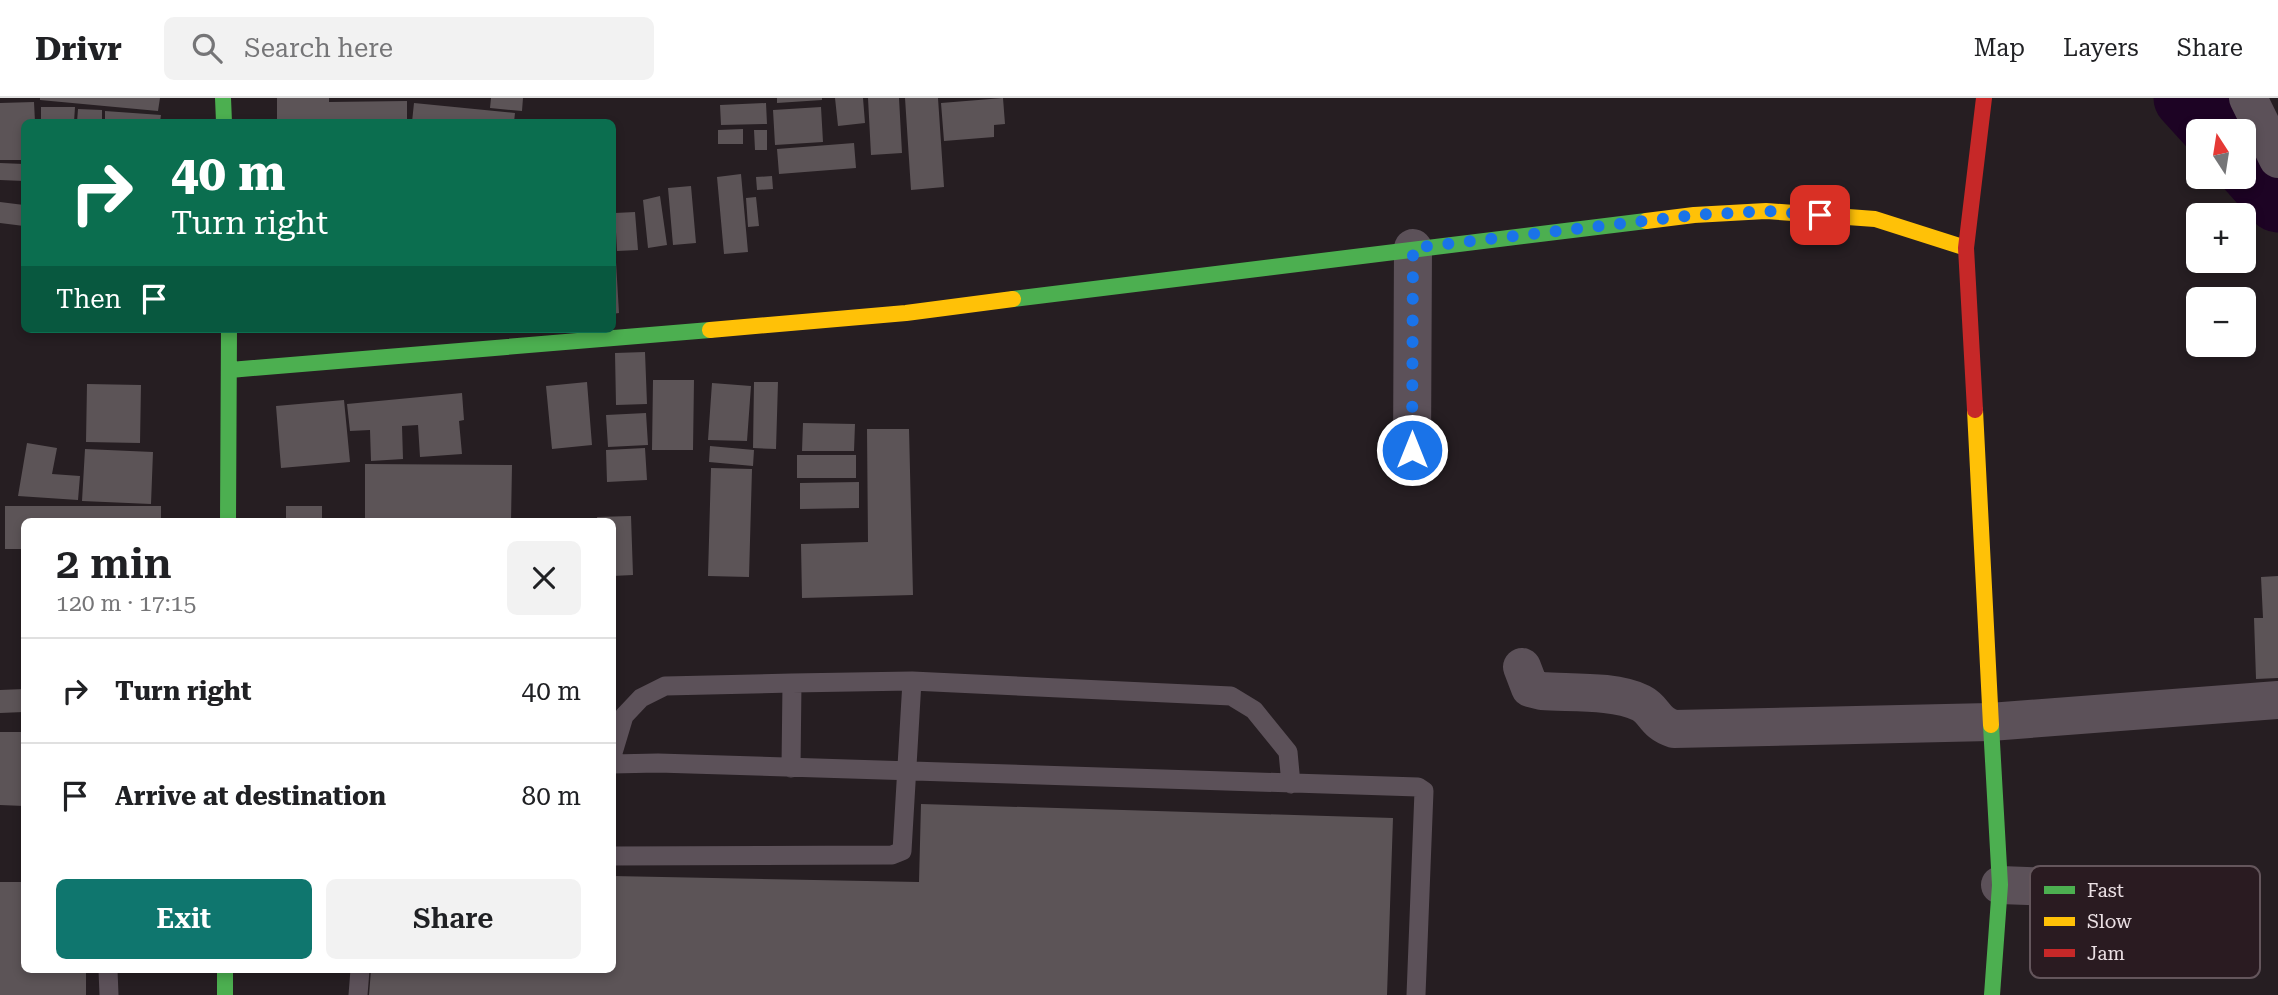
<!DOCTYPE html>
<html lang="en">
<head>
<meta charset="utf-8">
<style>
  body { margin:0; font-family:"Roboto Serif",serif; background:#f2f2f2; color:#202124; height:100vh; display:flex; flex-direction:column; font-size:26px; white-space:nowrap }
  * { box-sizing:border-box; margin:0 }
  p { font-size:23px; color:#757577 }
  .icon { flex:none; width:38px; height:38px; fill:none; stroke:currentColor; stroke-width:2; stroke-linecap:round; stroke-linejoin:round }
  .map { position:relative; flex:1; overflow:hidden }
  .details { position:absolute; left:21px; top:420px; width:595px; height:455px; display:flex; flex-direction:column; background:#fff; border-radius:10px; box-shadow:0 4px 10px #0003 }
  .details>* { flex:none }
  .banner { position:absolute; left:21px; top:21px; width:595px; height:214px; border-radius:10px; box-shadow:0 4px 10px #0003; background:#0b6e4f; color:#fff; overflow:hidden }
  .needle { width:46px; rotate:348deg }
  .controls { position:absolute; left:2186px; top:21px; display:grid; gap:14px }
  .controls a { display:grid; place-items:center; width:70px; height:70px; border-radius:10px; background:#fff; box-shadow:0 4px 10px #0003; font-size:35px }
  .pin { position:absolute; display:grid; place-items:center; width:60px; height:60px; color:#fff; margin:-30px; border-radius:14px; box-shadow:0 4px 10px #0006 }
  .me { position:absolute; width:77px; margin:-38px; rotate:0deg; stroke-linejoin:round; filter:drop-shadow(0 0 5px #0008) }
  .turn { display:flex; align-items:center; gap:24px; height:147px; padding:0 35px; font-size:32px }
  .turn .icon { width:91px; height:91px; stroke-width:2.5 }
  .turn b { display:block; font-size:49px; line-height:60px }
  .then { display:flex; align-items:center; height:66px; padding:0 35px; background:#0003; gap:14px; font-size:26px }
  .round { display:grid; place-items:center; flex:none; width:74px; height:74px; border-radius:10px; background:#f2f2f2 }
  .head { display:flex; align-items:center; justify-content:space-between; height:119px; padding:0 35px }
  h1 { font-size:42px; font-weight:600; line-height:52px }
  .action { display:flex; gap:14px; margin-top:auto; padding:14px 35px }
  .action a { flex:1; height:80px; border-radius:10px; background:#0f766e; color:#fff; font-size:28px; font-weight:600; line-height:80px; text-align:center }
  .action a+a { background:#f2f2f2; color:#202124 }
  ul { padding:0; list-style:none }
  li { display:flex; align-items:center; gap:21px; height:105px; padding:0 35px; border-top:2px solid #e0e0e0 }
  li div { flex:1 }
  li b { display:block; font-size:26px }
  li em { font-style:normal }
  header { display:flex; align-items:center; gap:42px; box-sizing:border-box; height:98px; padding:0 35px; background:#fff; border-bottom:2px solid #e0e0e0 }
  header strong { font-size:33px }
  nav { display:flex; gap:38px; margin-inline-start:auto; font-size:24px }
  .search { width:490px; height:63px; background:#f2f2f2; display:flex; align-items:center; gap:18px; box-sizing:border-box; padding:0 24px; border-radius:10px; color:#757577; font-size:26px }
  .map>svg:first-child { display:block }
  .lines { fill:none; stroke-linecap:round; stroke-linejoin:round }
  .river { stroke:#1d0324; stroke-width:65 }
  .building { fill:#5c5457 }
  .lane { stroke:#5c5159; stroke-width:19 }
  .street { stroke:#5c5159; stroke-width:38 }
  .fast { stroke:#4caf50; stroke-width:16 }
  .slow { stroke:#ffc107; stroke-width:16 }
  .jam { stroke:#c62828; stroke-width:16 }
  .route { stroke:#1a73e8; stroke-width:12; stroke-dasharray:0 21.6 }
  .key { fill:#2a1b21; stroke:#64565c; stroke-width:2 }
  .key-label { font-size:19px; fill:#ebe0e4 }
</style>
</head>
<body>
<header>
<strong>Drivr</strong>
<div class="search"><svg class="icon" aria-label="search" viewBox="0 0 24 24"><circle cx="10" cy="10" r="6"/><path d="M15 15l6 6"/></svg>Search here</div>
<nav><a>Map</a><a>Layers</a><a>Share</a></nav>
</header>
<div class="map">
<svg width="2278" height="897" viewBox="0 0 2278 897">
  <rect width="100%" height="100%" fill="#261e22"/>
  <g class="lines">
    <path class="river" d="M2186,0L2216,33
      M2244,64L2278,102"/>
  </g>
  <path class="building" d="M40,0H160L158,13L40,2Z
    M277,0H329V4L407,3V24H277Z
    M491,0H523L522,13L490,10Z
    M777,0H822V2L777,5Z
    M835,0H863L865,25L838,28Z
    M868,0H899L902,55L871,57Z
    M905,0H938L944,89L911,92Z
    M1003,0L1005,26L994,27V39L944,43L941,5Z
    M34,4L35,24H24V62H0V5Z
    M414,5L515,15L514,24H412Z
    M766,5L767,26L721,27L720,7Z
    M41,9H75L74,24H41Z
    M821,9L823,44L775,47L773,12Z
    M78,11L102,12V24H77Z
    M105,13L161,17L160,24H105Z
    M743,31V46H718V32Z
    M754,32H767V52H755Z
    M854,45L856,70L779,76L777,51Z
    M0,65L24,66V83L0,82Z
    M741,76L748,154L724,156L717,79Z
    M772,78L773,91L757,92L756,79Z
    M691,88L696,145L673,147L668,90Z
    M660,98L667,147L648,150L643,102Z
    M756,99L759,128L748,129L746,100Z
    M0,104L24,107V128L0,125Z
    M635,114L638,152L617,153L615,115Z
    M612,147H615L619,215L612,216Z
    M645,254L647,306L616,307L615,255Z
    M653,282H694L693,352H652Z
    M587,284L592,347L552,351L546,288Z
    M754,284H778L776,351L753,350Z
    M712,285L751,288L747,343L708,342Z
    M87,286L141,287L140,345L86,344Z
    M462,295L464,322L459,323L462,356L420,359L418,327L402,328L403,361L371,363L370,332L350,333L347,306Z
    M344,302L350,364L281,370L276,308Z
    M646,315L648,347L608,349L606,317Z
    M803,325L855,326L854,353H802Z
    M867,331H909L913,497L802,500L801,446L868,444Z
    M27,345L57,350L52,376L80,378L78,402L18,398Z
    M710,348L754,352L753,368L709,364Z
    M645,350L647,382L607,384L606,352Z
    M85,351L153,354L151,406L82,403Z
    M797,357H856V380H797Z
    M365,366L512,367L511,424H365Z
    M711,370L752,371L749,479L708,478Z
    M859,384V410L800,411V385Z
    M5,408H161V424H24V451H5Z
    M286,408H322V424H286Z
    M631,418L633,477L612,478V424H598L597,419Z
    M2278,478V580L2256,581L2254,520H2263L2261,479Z
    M24,591V614L0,615V592Z
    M0,634H24V708L0,707Z
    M921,706L1393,720L1387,897H369L371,872H612V778L919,784Z
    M0,784H24V872H86V897H0Z"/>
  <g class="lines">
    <path class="lane" d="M612,658L624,618L641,600L665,588L792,585
      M612,666L658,665L1418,689L1424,693L1416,897
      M791,670L792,585L912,583
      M612,758L892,757L902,753L912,583L1231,598L1254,612L1288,654L1291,686
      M108,872L109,897
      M358,897L360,872"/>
    <path class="street" d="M2248,0L2278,61
      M1412,352L1413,150
      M1522,569L1530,590L1542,593C1570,595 1615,592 1641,605C1655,612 1654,625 1674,631L1990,624L2278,602
      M2000,787L2199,794"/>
    <path class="fast" d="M223,0L224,24
      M1013,201L1646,123
      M230,272L710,232
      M228,424L229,231
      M1991,627L2000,787L1992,897
      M225,872V897"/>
    <path class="slow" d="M1646,123L1694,117L1766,113L1875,121L1966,150
      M710,232L906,215L1013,201
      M1975,312L1991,627"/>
    <path class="jam" d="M1975,312L1966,150L1984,0"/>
  </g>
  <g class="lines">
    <path class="route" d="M1412,352L1413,150L1694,117L1766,113L1820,117"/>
  </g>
  <rect x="2030" y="768" width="230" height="112" rx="10" class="key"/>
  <rect x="2044" y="788" width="31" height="8" fill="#4caf50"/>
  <rect x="2044" y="819" width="31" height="9" fill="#ffc107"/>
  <rect x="2044" y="851" width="31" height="8" fill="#c62828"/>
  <g class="key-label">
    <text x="2087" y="799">Fast</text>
    <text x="2087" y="830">Slow</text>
    <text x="2087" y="862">Jam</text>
  </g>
</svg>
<div class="controls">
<a><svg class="needle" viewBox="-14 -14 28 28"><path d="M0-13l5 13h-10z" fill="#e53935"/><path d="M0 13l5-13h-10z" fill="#757577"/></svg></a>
<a>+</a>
<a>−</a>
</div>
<div class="pin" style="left:1820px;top:117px;background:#d93025"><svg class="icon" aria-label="arrive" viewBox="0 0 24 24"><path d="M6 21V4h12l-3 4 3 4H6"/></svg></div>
<svg class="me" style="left:1412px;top:352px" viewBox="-20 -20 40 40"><circle r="17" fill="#1a73e8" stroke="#fff" stroke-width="3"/><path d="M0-11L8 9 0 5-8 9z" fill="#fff"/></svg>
<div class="banner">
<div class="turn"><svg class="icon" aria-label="right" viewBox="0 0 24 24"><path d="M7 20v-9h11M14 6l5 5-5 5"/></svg><div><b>40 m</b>Turn right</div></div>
<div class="then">Then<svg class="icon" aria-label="arrive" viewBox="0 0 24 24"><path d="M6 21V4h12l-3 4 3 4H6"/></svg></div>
</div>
<section class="details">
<div class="head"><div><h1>2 min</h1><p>120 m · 17:15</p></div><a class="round"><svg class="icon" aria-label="close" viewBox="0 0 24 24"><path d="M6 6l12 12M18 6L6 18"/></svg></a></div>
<ul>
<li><svg class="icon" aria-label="right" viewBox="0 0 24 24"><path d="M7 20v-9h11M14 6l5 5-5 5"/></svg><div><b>Turn right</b></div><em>40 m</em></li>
<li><svg class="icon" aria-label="arrive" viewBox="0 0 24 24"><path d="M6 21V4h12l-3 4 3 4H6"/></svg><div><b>Arrive at destination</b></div><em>80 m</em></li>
</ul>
<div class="action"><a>Exit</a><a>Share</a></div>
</section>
</div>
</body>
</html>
